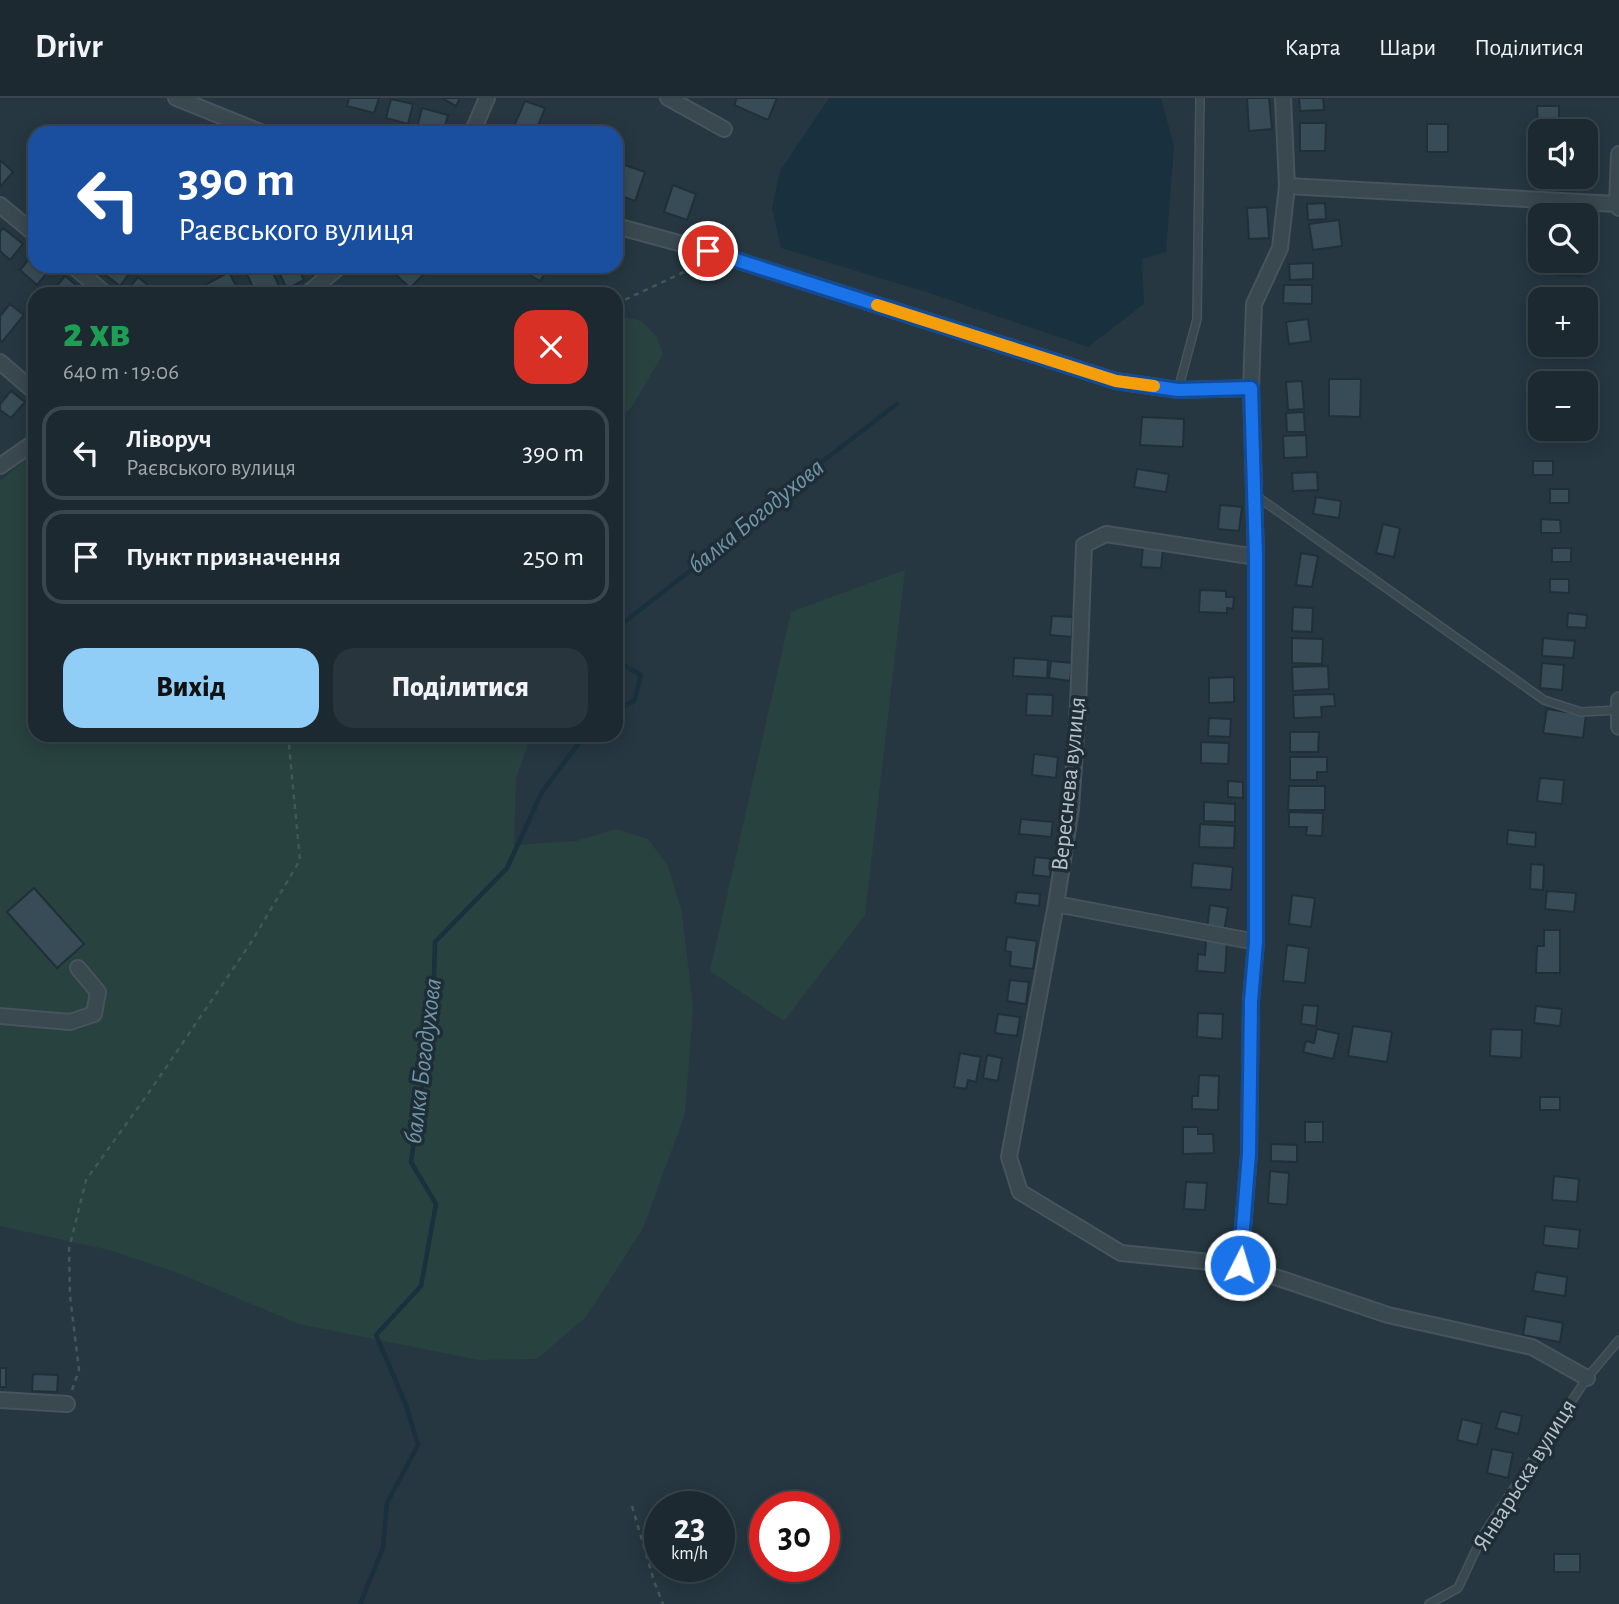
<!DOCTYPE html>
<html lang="uk">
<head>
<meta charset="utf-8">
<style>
  body { margin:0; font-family:"Alegreya Sans",sans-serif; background:#29353d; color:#f1f3f6; height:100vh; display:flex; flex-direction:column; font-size:26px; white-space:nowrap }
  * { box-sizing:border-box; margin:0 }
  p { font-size:23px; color:#a0a6ab }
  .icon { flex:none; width:38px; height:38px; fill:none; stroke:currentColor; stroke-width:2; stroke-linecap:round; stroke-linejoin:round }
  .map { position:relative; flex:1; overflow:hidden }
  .side { position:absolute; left:28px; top:189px; width:595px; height:455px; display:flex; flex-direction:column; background:#1c2931; border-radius:21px; box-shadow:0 4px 18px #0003,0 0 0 2px #3a454d }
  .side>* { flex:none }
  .guide { position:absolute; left:28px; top:28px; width:595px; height:147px; border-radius:21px; box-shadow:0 4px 18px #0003,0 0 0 2px #3a454d; background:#1a4fa0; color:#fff; overflow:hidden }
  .buttons { position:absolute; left:1528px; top:21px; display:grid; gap:14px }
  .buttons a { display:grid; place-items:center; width:70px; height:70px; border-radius:14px; background:#1c2931; box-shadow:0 4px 18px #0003,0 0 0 2px #3a454d; font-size:35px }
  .speed { position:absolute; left:644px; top:1393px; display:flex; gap:14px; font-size:35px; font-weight:700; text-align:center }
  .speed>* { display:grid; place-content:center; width:91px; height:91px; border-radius:50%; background:#1c2931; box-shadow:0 4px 18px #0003,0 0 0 2px #3a454d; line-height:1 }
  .speed small { font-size:18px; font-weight:400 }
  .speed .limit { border:10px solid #d22; background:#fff; color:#111 }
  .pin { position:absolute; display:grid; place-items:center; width:60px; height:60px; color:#fff; margin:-30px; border:4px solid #fff; border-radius:50%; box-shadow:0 2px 7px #0007 }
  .me { position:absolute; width:77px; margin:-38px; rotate:5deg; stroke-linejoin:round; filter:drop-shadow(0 0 5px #0008) }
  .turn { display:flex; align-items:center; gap:24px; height:147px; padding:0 35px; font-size:32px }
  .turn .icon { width:91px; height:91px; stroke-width:2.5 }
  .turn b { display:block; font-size:49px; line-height:60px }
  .round { display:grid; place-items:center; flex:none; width:74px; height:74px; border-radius:21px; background:#29353d }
  .overview { display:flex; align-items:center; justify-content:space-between; height:119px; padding:0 35px }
  h1 { font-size:42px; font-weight:800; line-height:52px; color:#1e9e55 }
  .action { display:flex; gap:14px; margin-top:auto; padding:14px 35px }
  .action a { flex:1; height:80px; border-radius:21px; background:#90cdf7; color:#111; font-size:28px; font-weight:800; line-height:80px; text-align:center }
  .action a+a { background:#29353d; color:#f1f3f6 }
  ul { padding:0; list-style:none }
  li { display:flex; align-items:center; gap:21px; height:94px; margin:0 14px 10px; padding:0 21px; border:4px solid #3a454d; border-radius:21px }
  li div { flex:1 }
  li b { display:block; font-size:26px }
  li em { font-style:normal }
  header { display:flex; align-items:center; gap:42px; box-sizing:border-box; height:98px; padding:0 35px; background:#1c2931; border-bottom:2px solid #3a454d }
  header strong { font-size:33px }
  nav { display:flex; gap:38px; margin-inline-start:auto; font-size:24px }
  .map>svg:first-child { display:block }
  .green { fill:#28423f }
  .water { fill:#19313f }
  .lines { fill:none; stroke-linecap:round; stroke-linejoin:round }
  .stream { stroke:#19313f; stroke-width:4.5 }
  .building { fill:#384c57; stroke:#212f38; stroke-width:2 }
  .lane-casing { stroke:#47545d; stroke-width:10 }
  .street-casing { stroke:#47545d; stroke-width:18 }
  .path { stroke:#415956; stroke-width:2.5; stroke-dasharray:5 5; stroke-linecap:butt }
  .lane { stroke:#3a4850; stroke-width:7 }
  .street { stroke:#3a4850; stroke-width:14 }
  .route-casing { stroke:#114b97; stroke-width:18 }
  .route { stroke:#1a73e8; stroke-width:12 }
  .slow { stroke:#f59e0b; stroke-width:12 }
  .labels { text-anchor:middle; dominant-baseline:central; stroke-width:7; stroke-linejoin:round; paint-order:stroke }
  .street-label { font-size:24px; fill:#b7c3cb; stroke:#1f2d36 }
  .water-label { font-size:26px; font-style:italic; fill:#7195a9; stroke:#1f2d36 }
</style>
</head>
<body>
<header>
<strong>Drivr</strong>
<nav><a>Карта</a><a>Шари</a><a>Поділитися</a></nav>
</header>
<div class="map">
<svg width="1619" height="1506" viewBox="0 0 1619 1506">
  <rect width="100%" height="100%" fill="#263741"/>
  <path class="green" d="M622,218L641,223L657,239L663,256L630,312L616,320V220Z
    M35,356V637H531L516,680L514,747L576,743L616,731L648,741L668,768L682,815L693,910L685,1016L643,1130L586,1219L537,1261L479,1262L299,1226L178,1175L109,1152L0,1128V383L25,362Z
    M905,472L865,817L784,923L710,873L791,514Z"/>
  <path class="water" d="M829,0H1161L1174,48L1166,154L1142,161L1144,206L1088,249L929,195L781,150L772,110L780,73Z"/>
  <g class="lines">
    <path class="stream" d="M616,532L618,529L714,454L771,403L897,306
      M616,563L641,577L634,603L616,612
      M360,1506L383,1450L387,1405L418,1347L406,1307L376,1237L421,1188L436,1106L411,1064L433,913L435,844L507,770L542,694L585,637"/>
  </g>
  <path class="building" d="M349,0H379L374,15L347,8Z
    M442,0H460L456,8Z
    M737,0H777L768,22L734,7Z
    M1247,0H1269L1272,31L1249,33Z
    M1299,0H1323L1324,12L1300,13Z
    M391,1L413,6L408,26L386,20Z
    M525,3L545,10L535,35H525L513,30Z
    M1537,8H1559V28H1538Z
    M422,10L448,17L443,35H437L417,30Z
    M1300,25H1326L1325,53H1300Z
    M1427,26H1448V54H1427Z
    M1586,36H1587L1588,85H1572V79H1586Z
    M0,62L13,74L0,89Z
    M616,64L645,74L635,103L616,96Z
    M673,87L696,96L687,122L664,114Z
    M1325,105L1326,121L1308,122L1307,106Z
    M1267,109L1269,140L1249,141L1247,110Z
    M1542,112L1565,115V117H1541Z
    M1339,122L1342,148L1313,152L1309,126Z
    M3,130L23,146L10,162L0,153V134Z
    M33,156L35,157V168H48L51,170L37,187L20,172Z
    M1557,163H1582V178L1557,177Z
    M1313,165V181L1290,182L1289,166Z
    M106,168H125L131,173L120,188L102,174Z
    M248,168H270L279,188L261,196H256L244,170Z
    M276,168H297L304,182L287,191Z
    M397,168H418L425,175L410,190L392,173Z
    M522,168H549L540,183L520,171Z
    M229,174L240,196H205L201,189Z
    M65,178L82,192L79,196H50Z
    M138,179L157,195L156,196H131L127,193Z
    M1284,187H1312V206L1283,205Z
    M184,188L190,196H173Z
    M10,206L24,217L2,244L0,242V218Z
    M1308,221L1311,243L1289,246L1286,224Z
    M1559,247H1579V259H1559Z
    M1557,279H1576V285H1557Z
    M1329,281H1361L1360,319L1329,318Z
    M1302,283L1304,311L1288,312L1286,284Z
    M11,293L25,304L11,320L0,312V306Z
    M1304,314L1305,334H1287L1286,315Z
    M1142,319L1184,321L1183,349L1140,347Z
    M1306,337L1307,359L1284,360L1283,338Z
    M1533,363H1553V377H1533Z
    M1137,371L1169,376L1166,394L1134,389Z
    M1317,374L1318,392L1293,393L1292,375Z
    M1550,391H1569V405H1550Z
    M1316,399L1341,403L1339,420L1313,416Z
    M1220,407L1242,409L1239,433L1218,431Z
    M1541,421L1560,422L1561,435H1541Z
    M1383,426L1400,430L1394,459L1376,455Z
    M1143,449L1163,451L1161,470L1141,469Z
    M1552,450H1571V464H1552Z
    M1301,455L1318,458L1312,489L1296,487Z
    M1550,481H1569V495L1550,494Z
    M1200,492L1226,493V499H1234L1233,511L1227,510V515L1199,514Z
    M1293,509L1313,510L1312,534L1292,533Z
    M1568,515L1587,517L1586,530L1567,529Z
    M1052,518L1073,519L1072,539L1050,537Z
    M1292,540L1323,541L1322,566L1292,565Z
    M1543,540L1575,543L1573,560L1542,558Z
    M1014,560L1048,562L1047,580L1013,578Z
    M1051,563L1072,565L1070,583L1049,580Z
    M1542,565L1564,567L1562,592L1540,590Z
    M1328,568L1329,591L1293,593L1292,569Z
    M1234,579V604L1209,605V580Z
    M1027,596L1053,597L1052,618L1026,617Z
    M1334,596L1335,608L1321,609L1322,619L1294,620L1293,597Z
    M1547,611L1586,617L1583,640L1543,635Z
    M1209,620L1231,621L1230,639L1208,638Z
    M1290,634H1319L1318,654H1290Z
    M1201,644L1229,645L1228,666L1201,665Z
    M1034,656L1058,659L1056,680L1032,677Z
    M1290,659H1327V674H1317V682H1290Z
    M1540,680L1564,682L1562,706L1537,703Z
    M1228,683L1243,684V700L1228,699Z
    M1289,688H1325V712H1288Z
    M1204,704L1235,706V724L1204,723Z
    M1289,714L1323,715L1322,738L1306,737L1307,729H1289Z
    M1021,721L1053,724L1051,739L1019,736Z
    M1200,726L1235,728L1234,750L1199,749Z
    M1508,732L1536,735L1535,749L1507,746Z
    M1035,759L1052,761L1050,779L1033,777Z
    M1193,765L1233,769L1231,792L1191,789Z
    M1531,766L1544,767L1543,792L1530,791Z
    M34,790L84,846L57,870L7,814Z
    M1547,793L1576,795L1574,814L1545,811Z
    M1017,794L1040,796L1039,808L1015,805Z
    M1292,797L1315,800L1311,829L1289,826Z
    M1210,807L1228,810L1224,834L1207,831Z
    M1544,832H1560V875H1536L1537,848H1544Z
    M1007,839L1037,843L1033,871L1010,868L1011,854L1005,853Z
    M1206,841L1227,842L1225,875L1197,873L1198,856L1205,857Z
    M1287,847L1309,850L1305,885L1283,883Z
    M1010,882L1029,884L1026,906L1007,903Z
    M1303,907L1318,908L1316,928L1301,926Z
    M1536,908L1562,911L1560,928L1534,925Z
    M1198,915L1223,916L1222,941L1197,939Z
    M998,916L1020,919L1017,938L995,935Z
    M1353,928L1392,934L1387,964L1348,958Z
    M1317,931L1339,936L1333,961L1303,954L1306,943L1314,945Z
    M1491,931L1522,932L1521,960L1490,958Z
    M960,955L981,959L976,984L968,982L966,991L954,989Z
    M987,957L1002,960L998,983L983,980Z
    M1199,977L1219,978L1218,1012L1192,1011V998H1198Z
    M1540,999H1560V1012H1540Z
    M1305,1024H1323V1044H1305Z
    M1183,1029H1198V1036H1213L1214,1055L1183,1056Z
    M1271,1046L1297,1047V1064L1271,1063Z
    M1270,1073L1289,1075L1287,1107L1268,1105Z
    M1554,1078L1579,1081L1577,1104L1552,1102Z
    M1186,1084L1207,1085L1205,1112L1184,1111Z
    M1545,1128L1580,1132L1578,1151L1543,1147Z
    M1536,1174L1567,1179L1565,1198L1533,1193Z
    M1526,1218L1563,1225L1560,1244L1523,1237Z
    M0,1270H6V1289H0Z
    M33,1276L58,1277L57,1294L32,1293Z
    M1501,1313L1522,1318L1518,1336L1496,1330Z
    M1462,1321L1482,1326L1477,1347L1457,1342Z
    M1492,1351L1513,1355L1508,1380L1487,1375Z
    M1554,1456H1580V1474H1554Z"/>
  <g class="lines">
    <defs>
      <path id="lane" d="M1178,292L1197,221L1200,0
        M1255,397L1544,602L1581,614L1619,612
        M1429,1506L1458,1490L1483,1437L1587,1280L1619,1242"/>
      <path id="street" d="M176,0L263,35
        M668,0L724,31
        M472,35L487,0
        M1619,56L1617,106L1619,110
        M1287,88L1617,106
        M0,107L35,136
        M616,128L708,153L1116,283L1178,292L1251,290
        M73,168L106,196
        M307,196L340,168
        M0,264L35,294
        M0,368L35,344
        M1256,459L1106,436L1084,447L1078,608L1071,710L1056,806L1009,1059L1020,1094L1121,1155L1240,1167L1388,1217L1532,1249L1587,1280
        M1619,602V629
        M1056,806L1256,844
        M0,918L70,924L94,916L98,894L78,870
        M1240,1167L1249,1056L1251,903L1256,844V459L1251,290L1254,206L1280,150L1287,88L1283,0
        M0,1302L67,1306"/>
    </defs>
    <use href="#lane" class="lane-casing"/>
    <use href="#street" class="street-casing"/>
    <path class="path" d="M616,206L684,174L695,165
      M72,1292L79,1272L70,1198L69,1151L86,1082L152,990L252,843L300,762L288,637
      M632,1408L654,1483L663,1506"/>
    <use href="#lane" class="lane"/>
    <use href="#street" class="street"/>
  </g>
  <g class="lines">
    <defs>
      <path id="route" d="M708,153L1116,283L1178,292L1251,290L1256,459V844L1251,903L1249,1056L1240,1167"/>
    </defs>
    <use href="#route" class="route-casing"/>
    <use href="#route" class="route"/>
    <path class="slow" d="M877,207L1116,283L1154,288"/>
  </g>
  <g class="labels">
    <g class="street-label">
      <text transform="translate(1069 686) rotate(-84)">Вереснева вулиця</text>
      <text transform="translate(1525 1377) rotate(-58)">Январьска вулиця</text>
    </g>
    <g class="water-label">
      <text transform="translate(756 418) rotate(-39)">балка Богодухова</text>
      <text transform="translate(423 963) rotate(-83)">балка Богодухова</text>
    </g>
  </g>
</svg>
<div class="buttons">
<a><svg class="icon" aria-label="sound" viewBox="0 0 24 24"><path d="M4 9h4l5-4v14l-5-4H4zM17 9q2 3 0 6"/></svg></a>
<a><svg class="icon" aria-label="search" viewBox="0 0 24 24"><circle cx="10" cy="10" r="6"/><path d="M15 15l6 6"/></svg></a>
<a>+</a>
<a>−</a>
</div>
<div class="speed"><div>23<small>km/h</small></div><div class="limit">30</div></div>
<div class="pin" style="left:708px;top:153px;background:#d93025"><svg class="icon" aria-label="arrive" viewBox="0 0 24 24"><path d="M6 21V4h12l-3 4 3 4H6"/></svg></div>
<svg class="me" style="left:1240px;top:1167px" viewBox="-20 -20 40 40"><circle r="17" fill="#1a73e8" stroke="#fff" stroke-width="3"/><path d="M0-11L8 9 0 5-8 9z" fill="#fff"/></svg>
<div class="guide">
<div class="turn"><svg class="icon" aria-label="left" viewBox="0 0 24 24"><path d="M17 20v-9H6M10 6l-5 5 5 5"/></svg><div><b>390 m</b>Раєвського вулиця</div></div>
</div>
<section class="side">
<div class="overview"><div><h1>2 хв</h1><p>640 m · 19:06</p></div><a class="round" style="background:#d93025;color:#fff"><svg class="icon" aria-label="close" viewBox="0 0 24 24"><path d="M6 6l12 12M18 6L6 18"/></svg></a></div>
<ul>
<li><svg class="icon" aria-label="left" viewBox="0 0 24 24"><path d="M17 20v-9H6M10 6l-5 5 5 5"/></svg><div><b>Ліворуч</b><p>Раєвського вулиця</p></div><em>390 m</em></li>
<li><svg class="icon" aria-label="arrive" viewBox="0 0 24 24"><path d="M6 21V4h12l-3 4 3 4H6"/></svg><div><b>Пункт призначення</b></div><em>250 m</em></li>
</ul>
<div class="action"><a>Вихід</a><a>Поділитися</a></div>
</section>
</div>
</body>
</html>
